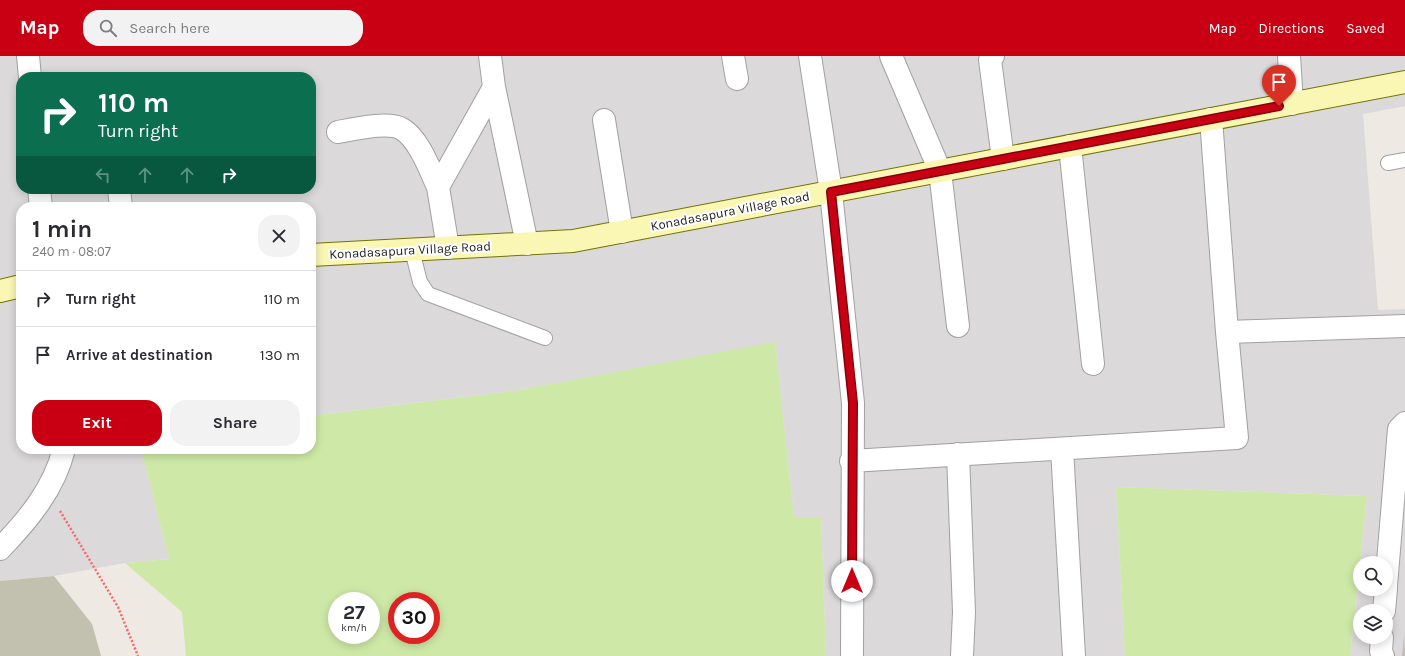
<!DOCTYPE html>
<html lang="en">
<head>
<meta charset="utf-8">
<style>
  body { margin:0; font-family:Karla,sans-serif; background:#f2f2f3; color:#2b2b33; height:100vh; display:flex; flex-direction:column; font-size:15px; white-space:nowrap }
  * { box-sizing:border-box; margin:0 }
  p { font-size:13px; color:#7c7c81 }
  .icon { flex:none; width:22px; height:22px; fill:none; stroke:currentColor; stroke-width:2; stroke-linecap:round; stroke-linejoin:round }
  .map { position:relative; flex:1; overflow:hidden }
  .sheet { position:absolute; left:16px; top:146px; width:300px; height:252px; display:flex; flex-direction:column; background:#fff; border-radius:16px; box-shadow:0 2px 10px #0003 }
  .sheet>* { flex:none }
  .hud { position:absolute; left:16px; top:16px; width:300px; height:122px; border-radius:16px; box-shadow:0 2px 10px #0003; background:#0b6e4f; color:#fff; overflow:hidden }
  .tools { position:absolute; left:1353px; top:500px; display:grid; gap:8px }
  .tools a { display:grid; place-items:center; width:40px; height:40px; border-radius:50%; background:#fff; box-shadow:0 2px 10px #0003; font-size:20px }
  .speed { position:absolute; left:328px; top:536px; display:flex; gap:8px; font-size:20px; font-weight:700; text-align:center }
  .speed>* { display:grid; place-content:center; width:52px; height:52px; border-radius:50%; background:#fff; box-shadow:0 2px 10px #0003; line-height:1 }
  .speed small { font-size:10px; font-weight:400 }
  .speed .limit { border:6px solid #d22; background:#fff; color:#111 }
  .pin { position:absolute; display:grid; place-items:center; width:34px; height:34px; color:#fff; margin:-41px -17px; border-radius:50% 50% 50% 0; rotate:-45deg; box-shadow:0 0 4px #0007 }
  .pin .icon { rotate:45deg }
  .me { position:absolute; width:44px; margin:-22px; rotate:0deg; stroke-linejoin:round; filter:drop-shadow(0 0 3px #0008) }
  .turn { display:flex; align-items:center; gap:14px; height:84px; padding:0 16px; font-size:18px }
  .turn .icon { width:52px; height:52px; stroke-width:2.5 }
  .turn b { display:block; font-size:28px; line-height:34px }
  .lanes { display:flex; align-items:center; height:38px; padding:0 16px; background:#0003; justify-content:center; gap:20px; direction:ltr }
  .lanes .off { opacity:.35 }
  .round { display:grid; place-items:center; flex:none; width:42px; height:42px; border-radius:16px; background:#f2f2f3 }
  .head { display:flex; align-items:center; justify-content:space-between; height:68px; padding:0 16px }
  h1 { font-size:24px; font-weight:700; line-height:30px }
  .cta { display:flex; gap:8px; margin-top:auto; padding:8px 16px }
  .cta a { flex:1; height:46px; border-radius:16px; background:#c90013; color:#fff; font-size:16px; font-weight:700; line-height:46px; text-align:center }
  .cta a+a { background:#f2f2f3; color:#2b2b33 }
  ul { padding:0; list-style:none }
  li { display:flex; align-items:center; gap:12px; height:56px; padding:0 16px; border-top:1px solid #e1e1e2 }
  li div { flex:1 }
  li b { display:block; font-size:15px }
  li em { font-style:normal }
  header { display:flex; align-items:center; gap:24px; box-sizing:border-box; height:56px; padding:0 20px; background:#c90013; color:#fff }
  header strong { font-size:19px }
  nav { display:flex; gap:22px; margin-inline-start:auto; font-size:14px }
  .search { width:280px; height:36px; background:#f2f2f3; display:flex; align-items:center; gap:10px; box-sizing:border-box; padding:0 14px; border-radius:16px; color:#7c7c81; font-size:15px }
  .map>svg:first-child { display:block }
  .residential { fill:#dbd9da; fill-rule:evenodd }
  .construction { fill:#c2c0ae }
  .grass { fill:#cee9a7; fill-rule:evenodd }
  .building { fill:#c6bbb5 }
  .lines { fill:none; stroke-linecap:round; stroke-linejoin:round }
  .lane-casing { stroke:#a1a1a1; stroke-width:16 }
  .street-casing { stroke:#a1a1a1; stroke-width:24 }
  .secondary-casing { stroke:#727304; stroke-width:24 }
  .path { stroke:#fb6766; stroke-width:2.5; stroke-dasharray:2 2; stroke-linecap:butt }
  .lane { stroke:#fff; stroke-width:14 }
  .street { stroke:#fff; stroke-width:22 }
  .secondary { stroke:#faf7b4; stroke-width:22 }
  .route-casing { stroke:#83000c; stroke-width:10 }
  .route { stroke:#c90013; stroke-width:7 }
  .labels { text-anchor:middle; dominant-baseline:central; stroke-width:4; stroke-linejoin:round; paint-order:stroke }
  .street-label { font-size:13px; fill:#1d1d1d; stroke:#fff }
</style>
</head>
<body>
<header>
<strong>Map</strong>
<div class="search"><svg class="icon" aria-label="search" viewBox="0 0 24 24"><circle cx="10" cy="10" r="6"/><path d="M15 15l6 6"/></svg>Search here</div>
<nav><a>Map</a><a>Directions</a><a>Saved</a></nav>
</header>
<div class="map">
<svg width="1405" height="600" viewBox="0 0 1405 600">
  <rect width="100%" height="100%" fill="#eee9e2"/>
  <path class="residential" d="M0,0H1405V50L1363,58L1378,254L1405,253V600H1350L1360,509V533H1386V507H1360L1367,440L1116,431L1125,600H826L821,461H794L775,287L514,335L311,360V151H21V393H141L169,503L125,507L54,520L0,525ZM21,21H311V133H21ZM1360,555H1386V581H1360Z"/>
  <path class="construction" d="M54,520L92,568L101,600H0V525Z"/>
  <path class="grass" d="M775,286L794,461H821L826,600H186L182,556L125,507L169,503L141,393H311V360L514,335ZM337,545H371V579H337ZM397,545H431V579H397Z
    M1116,431L1367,440L1350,600H1125Z"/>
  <path class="building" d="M1404,579L1405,600H1402Z"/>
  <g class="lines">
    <defs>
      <path id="lane" d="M1388,107L1405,104
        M412,194L420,226L428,238L545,282"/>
      <path id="street" d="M28,0L30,21
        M490,0L494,31L527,188
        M733,0L737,23
        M810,0L831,136L853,347L852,600
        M891,0L940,115L958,270
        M993,0L990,4L1003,103
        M1289,0L1292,48
        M604,64L622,176
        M338,76C353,73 389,65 402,73C419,83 430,114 438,131
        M1070,90L1093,308
        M39,133L41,151
        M119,133L121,151
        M448,192L438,131L494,31
        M1227,276L1405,270
        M1062,393L1074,600
        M958,398L964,556L962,600
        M851,405L1237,382L1227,276L1211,63
        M0,493C28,464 54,433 64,393
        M1386,530L1399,373L1405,367
        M1384,555L1386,533
        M1382,581L1381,595L1383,600"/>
      <path id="secondary" d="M311,199L573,185L1405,26
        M0,235L21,230"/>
    </defs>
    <use href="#lane" class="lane-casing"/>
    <use href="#street" class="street-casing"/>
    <use href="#secondary" class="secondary-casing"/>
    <path class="path" d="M60,455L118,551L138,600"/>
    <use href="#lane" class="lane"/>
    <use href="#street" class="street"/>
    <use href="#secondary" class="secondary"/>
  </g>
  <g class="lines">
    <defs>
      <path id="route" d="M852,525L853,347L831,136L1279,50"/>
    </defs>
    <use href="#route" class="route-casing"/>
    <use href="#route" class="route"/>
  </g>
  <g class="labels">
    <g class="street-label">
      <text transform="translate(730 155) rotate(-11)">Konadasapura Village Road</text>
      <text transform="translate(410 194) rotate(-3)">Konadasapura Village Road</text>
    </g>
  </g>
</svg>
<div class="tools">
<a><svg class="icon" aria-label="search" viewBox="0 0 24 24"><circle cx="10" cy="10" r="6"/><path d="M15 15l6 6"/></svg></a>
<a><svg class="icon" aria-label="layers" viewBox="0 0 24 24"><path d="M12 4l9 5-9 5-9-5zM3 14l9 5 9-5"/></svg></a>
</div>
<div class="speed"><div>27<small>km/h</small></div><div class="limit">30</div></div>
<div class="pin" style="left:1279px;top:50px;background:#d93025"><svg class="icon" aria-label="arrive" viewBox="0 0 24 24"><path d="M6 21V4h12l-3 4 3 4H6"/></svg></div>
<svg class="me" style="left:852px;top:525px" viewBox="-20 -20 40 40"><circle r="19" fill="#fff"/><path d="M0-13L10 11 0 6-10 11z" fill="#c90013"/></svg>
<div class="hud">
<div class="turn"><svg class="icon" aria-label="right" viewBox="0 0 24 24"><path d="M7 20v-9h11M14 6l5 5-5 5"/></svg><div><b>110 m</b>Turn right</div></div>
<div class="lanes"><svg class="icon off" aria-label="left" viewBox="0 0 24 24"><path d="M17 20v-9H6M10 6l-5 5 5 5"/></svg><svg class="icon off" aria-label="ahead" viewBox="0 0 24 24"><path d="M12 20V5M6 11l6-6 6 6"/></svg><svg class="icon off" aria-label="ahead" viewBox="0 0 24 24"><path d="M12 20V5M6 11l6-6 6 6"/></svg><svg class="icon" aria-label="right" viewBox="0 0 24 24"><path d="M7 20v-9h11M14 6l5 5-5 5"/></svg></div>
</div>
<section class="sheet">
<div class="head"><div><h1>1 min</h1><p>240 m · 08:07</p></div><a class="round"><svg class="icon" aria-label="close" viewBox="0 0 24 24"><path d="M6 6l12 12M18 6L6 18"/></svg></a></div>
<ul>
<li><svg class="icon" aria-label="right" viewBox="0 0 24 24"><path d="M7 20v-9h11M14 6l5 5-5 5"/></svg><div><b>Turn right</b></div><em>110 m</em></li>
<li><svg class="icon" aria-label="arrive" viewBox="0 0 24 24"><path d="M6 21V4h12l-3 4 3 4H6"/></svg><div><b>Arrive at destination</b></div><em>130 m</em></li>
</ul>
<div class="cta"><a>Exit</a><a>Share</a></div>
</section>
</div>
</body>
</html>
